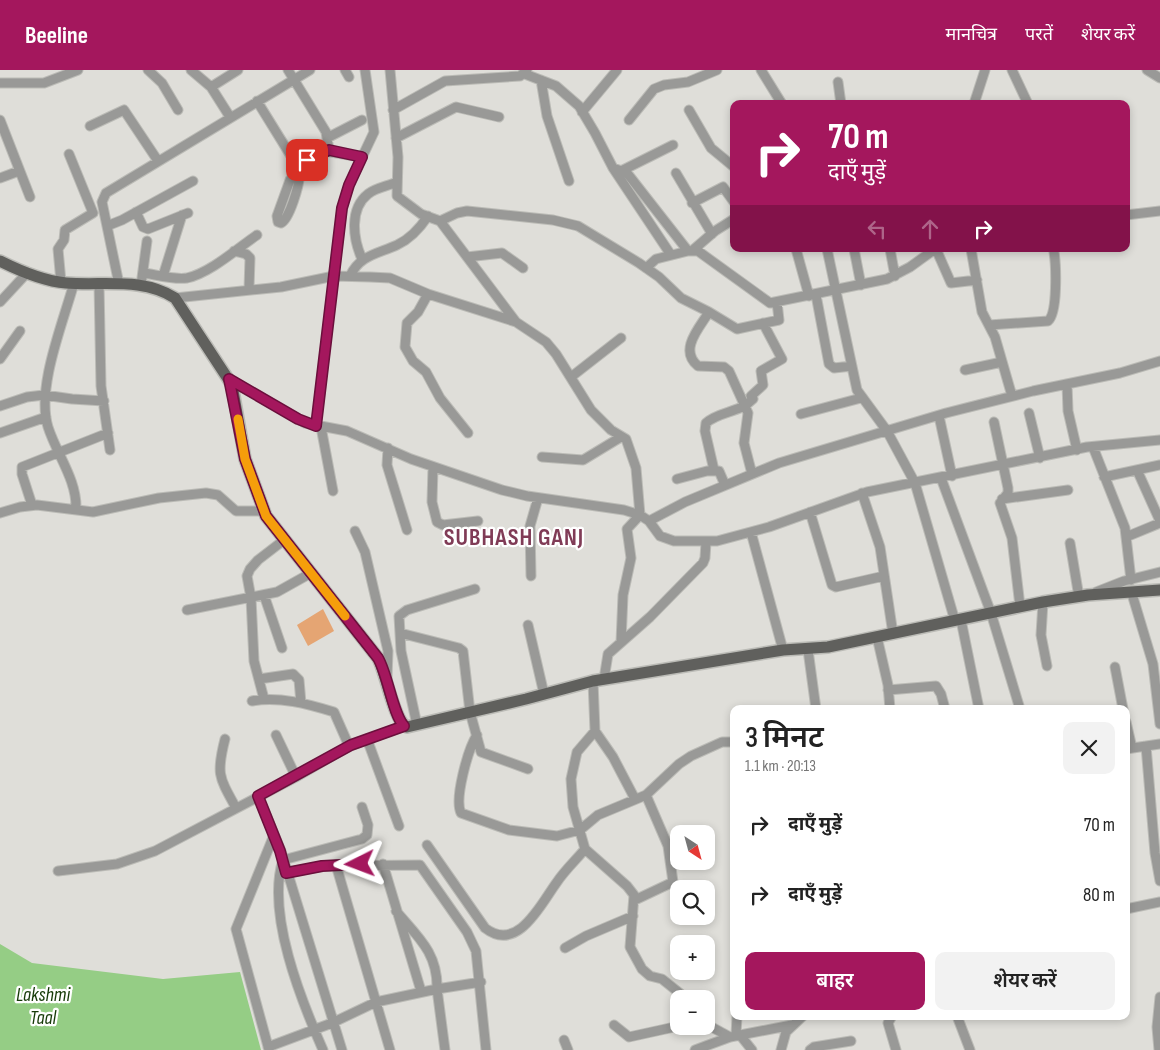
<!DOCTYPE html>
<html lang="hi">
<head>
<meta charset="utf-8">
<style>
  body { margin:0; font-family:"Sofia Sans Condensed","Noto Sans Devanagari",sans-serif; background:#f2f2f2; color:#222; height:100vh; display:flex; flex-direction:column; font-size:19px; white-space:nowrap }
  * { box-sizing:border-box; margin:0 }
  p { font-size:16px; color:#767676 }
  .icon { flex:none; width:28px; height:28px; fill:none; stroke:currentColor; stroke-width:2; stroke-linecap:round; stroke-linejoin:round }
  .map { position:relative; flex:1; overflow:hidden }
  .sheet { position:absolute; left:730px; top:635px; width:400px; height:315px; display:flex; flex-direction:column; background:#fff; border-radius:10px; box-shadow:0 2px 8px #0003 }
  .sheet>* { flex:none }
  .hud { position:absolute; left:730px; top:30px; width:400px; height:152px; border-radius:10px; box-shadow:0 2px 8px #0003; background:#a4175d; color:#fff; overflow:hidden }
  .needle { width:32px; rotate:144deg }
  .controls { position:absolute; left:670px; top:755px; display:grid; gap:10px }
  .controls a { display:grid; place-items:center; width:45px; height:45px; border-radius:10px; background:#fff; box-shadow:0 2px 8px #0003; font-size:25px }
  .pin { position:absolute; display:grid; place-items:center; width:42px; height:42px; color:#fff; margin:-21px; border-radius:10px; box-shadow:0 2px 8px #0006 }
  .me { position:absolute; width:55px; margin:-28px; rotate:267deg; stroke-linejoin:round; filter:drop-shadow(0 0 4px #0008) }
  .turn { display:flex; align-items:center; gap:18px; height:105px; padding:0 15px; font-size:22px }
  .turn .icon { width:65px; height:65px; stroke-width:2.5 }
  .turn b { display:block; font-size:35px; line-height:42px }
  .lanes { display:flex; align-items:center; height:48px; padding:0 15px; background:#0003; justify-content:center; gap:25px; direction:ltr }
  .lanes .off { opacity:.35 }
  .round { display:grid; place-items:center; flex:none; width:52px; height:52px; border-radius:10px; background:#f2f2f2 }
  .overview { display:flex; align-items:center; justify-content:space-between; height:85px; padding:0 15px }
  h1 { font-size:30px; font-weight:600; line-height:38px }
  .action { display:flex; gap:10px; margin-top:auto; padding:10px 15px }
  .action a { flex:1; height:58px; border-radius:10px; background:#a4175d; color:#fff; font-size:20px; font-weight:600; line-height:58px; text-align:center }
  .action a+a { background:#f2f2f2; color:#222 }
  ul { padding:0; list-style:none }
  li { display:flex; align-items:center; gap:15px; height:70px; padding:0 15px }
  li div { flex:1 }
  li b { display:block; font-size:19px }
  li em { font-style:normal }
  header { display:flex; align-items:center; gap:30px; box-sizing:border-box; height:70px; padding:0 25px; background:#a4175d; color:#fff }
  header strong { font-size:24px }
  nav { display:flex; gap:28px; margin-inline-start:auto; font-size:18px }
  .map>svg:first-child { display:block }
  .green { fill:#e5a573 }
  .water { fill:#95cd85 }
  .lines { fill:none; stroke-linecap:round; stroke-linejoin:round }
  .minor-casing { stroke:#bbbbb6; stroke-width:11 }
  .major-casing { stroke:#bbbbb6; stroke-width:14 }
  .minor { stroke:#999997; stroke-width:9 }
  .major { stroke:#60605d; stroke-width:11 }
  .route-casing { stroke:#6b0f3c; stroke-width:12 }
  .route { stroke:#a4175d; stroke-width:9 }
  .slow { stroke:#f59e0b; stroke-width:9 }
  .labels { text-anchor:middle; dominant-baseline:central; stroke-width:4.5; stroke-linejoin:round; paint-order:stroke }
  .water-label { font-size:20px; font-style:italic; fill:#163a08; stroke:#fff }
  .district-label { font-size:24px; font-weight:bold; letter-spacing:1px; fill:#803b56; stroke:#fff }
</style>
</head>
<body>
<header>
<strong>Beeline</strong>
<nav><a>मानचित्र</a><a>परतें</a><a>शेयर करें</a></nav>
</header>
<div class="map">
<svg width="1160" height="980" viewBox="0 0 1160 980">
  <rect width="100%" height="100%" fill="#dfded9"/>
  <path class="green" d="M323,539L334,561L308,576L297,555Z"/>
  <path class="water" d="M0,874L32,893L163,909L240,902L261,980H0Z"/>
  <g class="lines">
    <defs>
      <path id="minor" d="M148,0L162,13L178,40
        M191,0L211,17L230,47
        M288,0L326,62L329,80
        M345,0L349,7
        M390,0L398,87L397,126L421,144L440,151L516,252L546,272L556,284L591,340L611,360L626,369L636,398L640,445L627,459L631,488L623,525L621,572
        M761,0L782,34
        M1012,0L1028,34
        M1147,0L1160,8
        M525,4L556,16L579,36L595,63L613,98L671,185
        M541,10L547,46L569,111
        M838,12L841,34
        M0,13H44L78,0
        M211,17L238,0
        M257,31L291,86C294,92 298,99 299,105C300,114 289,150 281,153L278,152L277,146L290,110L298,101
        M974,34L985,0
        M393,40L445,11L520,6L527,0
        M689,40L711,78L734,97
        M582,42L617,0
        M0,50L30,127
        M629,50L654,19L664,15L688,12L717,0
        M90,56L124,40L158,91
        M327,68L362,50
        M396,68L456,37L499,47
        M295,96L325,81L361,87
        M613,98L627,103L688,181
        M619,102L673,75
        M676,103L712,164
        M0,108L19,101
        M692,133L723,117L734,132
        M136,142L143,157L148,159L188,143
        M1126,145L1160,141
        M440,151L457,143L467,141L553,150L578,156L639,193L659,207L681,228L709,242L737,259L779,250L777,232
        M107,156L122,150L193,111
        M796,179L809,226
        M827,179L857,320L887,361L915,413L955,551
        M854,179L861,215
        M890,179L895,206
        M936,179L951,213L977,210
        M971,179L982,242L995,267L1012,326
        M693,180L715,161L734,149
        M234,181L246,184L250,188L249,219
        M467,187L502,183L523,198
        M362,189C353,169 349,139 368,124C375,118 388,116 397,112
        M646,198L656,189L688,181H698L770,233L887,209L910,197L935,179
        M144,203C157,205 174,210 187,208C210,203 238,178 257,165
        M163,206L182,145
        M350,206C360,185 377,184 397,175C410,169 420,158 428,146
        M61,212L58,179L64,170L65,160L93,143L69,84
        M74,213C63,253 36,318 48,357C57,385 77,410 76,439
        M99,214L101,316L110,380
        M119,214L102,132L106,123L310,0
        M141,215L147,171
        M428,224L418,242L407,253L405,277L413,291L426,302L440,328L468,363
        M816,225L829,294L834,298L852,296
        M175,228L281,217L334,206L370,207L390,208L428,224L516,252
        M0,232L26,204
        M709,242C700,257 678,280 698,296L724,297L729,301L748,343L744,373L752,404
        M989,255L1048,251C1058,243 1056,195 1054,182
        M0,289L20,261
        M965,300L1002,292
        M571,307L621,268
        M229,309L305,353L347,361L411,389L502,420L527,426L624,440L640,445L649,451L660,466L674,471H717L769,457L867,422L1087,377L1160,370
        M1067,314L1068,341L1077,380
        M0,336L27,327L44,325L72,329L104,331
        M1029,343L1040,388
        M801,344L861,328
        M939,346L952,406
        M994,352L1008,418V423L1000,433L1012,468L1020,536
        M316,356L342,138L349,115L374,62L365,0
        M321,357L333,421
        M0,363L46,347
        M1093,377L1125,458L1131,510
        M388,378L387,395L407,460
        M542,387L583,390L621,367
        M433,397L432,432L437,452L443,455L478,451
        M714,400L705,361L706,353C719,341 740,343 753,329L751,326L763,315L761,301L782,289L763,253
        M1137,400L1160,451
        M1104,407L1160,395
        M941,408L991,543L1020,639
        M677,409L707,401H719L725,415
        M862,423L880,477L893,564
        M1002,429L1068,420
        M32,435L22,404V397L108,363
        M810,442L832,515L836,517L884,506
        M0,443L20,437L37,435L93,442L159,428L206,423L218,425L236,441H264
        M649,451L685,432L779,393L946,343L1033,321L1120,303L1160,291
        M355,461L365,482L388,581L387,608
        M751,462L783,580
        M1126,467L1160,453
        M1070,473L1079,527
        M531,506L530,456L538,428
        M1096,522L1124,511L1160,502
        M1132,524L1153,594L1160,654
        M264,525L282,578
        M1043,532L1041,565L1047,596
        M187,540L277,522L311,503
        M961,550L979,639
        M528,555L544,624
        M400,563L459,578L463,581L470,642L481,682L528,699
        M877,567L888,615L890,639
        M808,580L816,639
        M1115,597L1123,639
        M259,609L293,604L299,610L301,633
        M604,609L608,584L650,547L703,493L705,488L706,472
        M593,611L595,661L613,687L635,729
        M888,620L936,616L941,624L945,639
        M264,629L254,591L251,528L247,506L250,499L258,490L284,470
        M252,631C279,626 308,634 334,642L349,676
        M1126,652L1132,678
        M417,655L401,581L399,546L407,540L475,519
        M595,661L577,682L571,709L573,737L585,779L627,816L634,825L630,877L642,899L650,906L662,909L687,929
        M276,665L296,707
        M477,665C468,679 454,729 461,743L509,760L557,766L580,760L598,745L646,725L679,694L691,686L722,672H734
        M225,669C216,704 219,707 236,738
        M367,669L399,756
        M1146,676L1155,783L1160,811
        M1126,679L1160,674
        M258,726L281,781L342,980
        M427,775L485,858C518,884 542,832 557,812C565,800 576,790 585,779
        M383,794L421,921
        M336,795L390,980
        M58,801L117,794L155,781L296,707L349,676L404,656
        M286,803L323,796L420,795L467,862L476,881L486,980
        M635,830L673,812L668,776L646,725
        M1126,839L1160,832
        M396,841C418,867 438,883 437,919L481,912
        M565,878L586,866L633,846
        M892,946L888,953L896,980
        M957,946L970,980
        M706,954L730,967
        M614,955L629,967L679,956
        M736,965L737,946
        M740,965L752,980
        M564,970L568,980
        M268,977L332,953L376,932L437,919L445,980
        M269,980L236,859L274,765
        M323,980C301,930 266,843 283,790L362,769L367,765L368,755L362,737
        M695,980L730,967L792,955
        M781,980L786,962L803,946
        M810,980L814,977L851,971
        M1159,980L1157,957L1160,927"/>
      <path id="major" d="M0,191C20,201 43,211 66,213C103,216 142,207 175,228L232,315L245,389L266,446L378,588C386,603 394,652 407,657L526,629L593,611L783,580L828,577L1043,532L1088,525L1160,520"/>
    </defs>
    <use href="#minor" class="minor-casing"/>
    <use href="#major" class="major-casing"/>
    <use href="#minor" class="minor"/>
    <use href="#major" class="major"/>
  </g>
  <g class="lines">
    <defs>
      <path id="route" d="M307,90L329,80L362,87L349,115L342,138L316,356L298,349L229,309L245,389L266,446L378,588C388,605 393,645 404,656L351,675L258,726L280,781L286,803L322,796L360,794"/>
    </defs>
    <use href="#route" class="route-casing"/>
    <use href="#route" class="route"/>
    <path class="slow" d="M238,349L245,389L266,446L345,546"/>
  </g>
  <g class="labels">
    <g class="water-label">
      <text x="43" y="925">Lakshmi<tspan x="43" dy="23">Taal</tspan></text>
    </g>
    <g class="district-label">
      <text x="514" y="467">SUBHASH GANJ</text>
    </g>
  </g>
</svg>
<div class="controls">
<a><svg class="needle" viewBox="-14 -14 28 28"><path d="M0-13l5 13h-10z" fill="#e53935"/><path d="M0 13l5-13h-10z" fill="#767676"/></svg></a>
<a><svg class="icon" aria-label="search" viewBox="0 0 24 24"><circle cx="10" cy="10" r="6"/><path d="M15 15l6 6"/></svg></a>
<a>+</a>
<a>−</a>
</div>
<div class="pin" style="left:307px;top:90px;background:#d93025"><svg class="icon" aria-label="arrive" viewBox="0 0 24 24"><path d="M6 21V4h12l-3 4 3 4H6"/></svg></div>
<svg class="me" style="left:360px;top:794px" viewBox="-20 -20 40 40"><path d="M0-17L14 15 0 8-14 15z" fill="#a4175d" stroke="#fff" stroke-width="4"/></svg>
<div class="hud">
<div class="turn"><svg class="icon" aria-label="right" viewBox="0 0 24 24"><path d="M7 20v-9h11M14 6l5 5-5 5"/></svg><div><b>70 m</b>दाएँ मुड़ें</div></div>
<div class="lanes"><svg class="icon off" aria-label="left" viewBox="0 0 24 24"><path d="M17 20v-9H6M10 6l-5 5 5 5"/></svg><svg class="icon off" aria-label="ahead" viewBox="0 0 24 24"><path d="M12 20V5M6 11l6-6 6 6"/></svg><svg class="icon" aria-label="right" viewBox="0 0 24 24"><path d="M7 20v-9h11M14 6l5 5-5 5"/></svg></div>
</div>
<section class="sheet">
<div class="overview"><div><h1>3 मिनट</h1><p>1.1 km · 20:13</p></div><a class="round"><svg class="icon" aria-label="close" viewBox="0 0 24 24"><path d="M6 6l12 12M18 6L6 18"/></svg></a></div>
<ul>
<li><svg class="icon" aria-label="right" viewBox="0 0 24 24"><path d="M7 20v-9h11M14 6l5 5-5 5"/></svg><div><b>दाएँ मुड़ें</b></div><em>70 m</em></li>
<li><svg class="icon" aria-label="right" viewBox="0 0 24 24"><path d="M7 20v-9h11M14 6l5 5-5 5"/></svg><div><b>दाएँ मुड़ें</b></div><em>80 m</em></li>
</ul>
<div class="action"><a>बाहर</a><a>शेयर करें</a></div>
</section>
</div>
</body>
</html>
